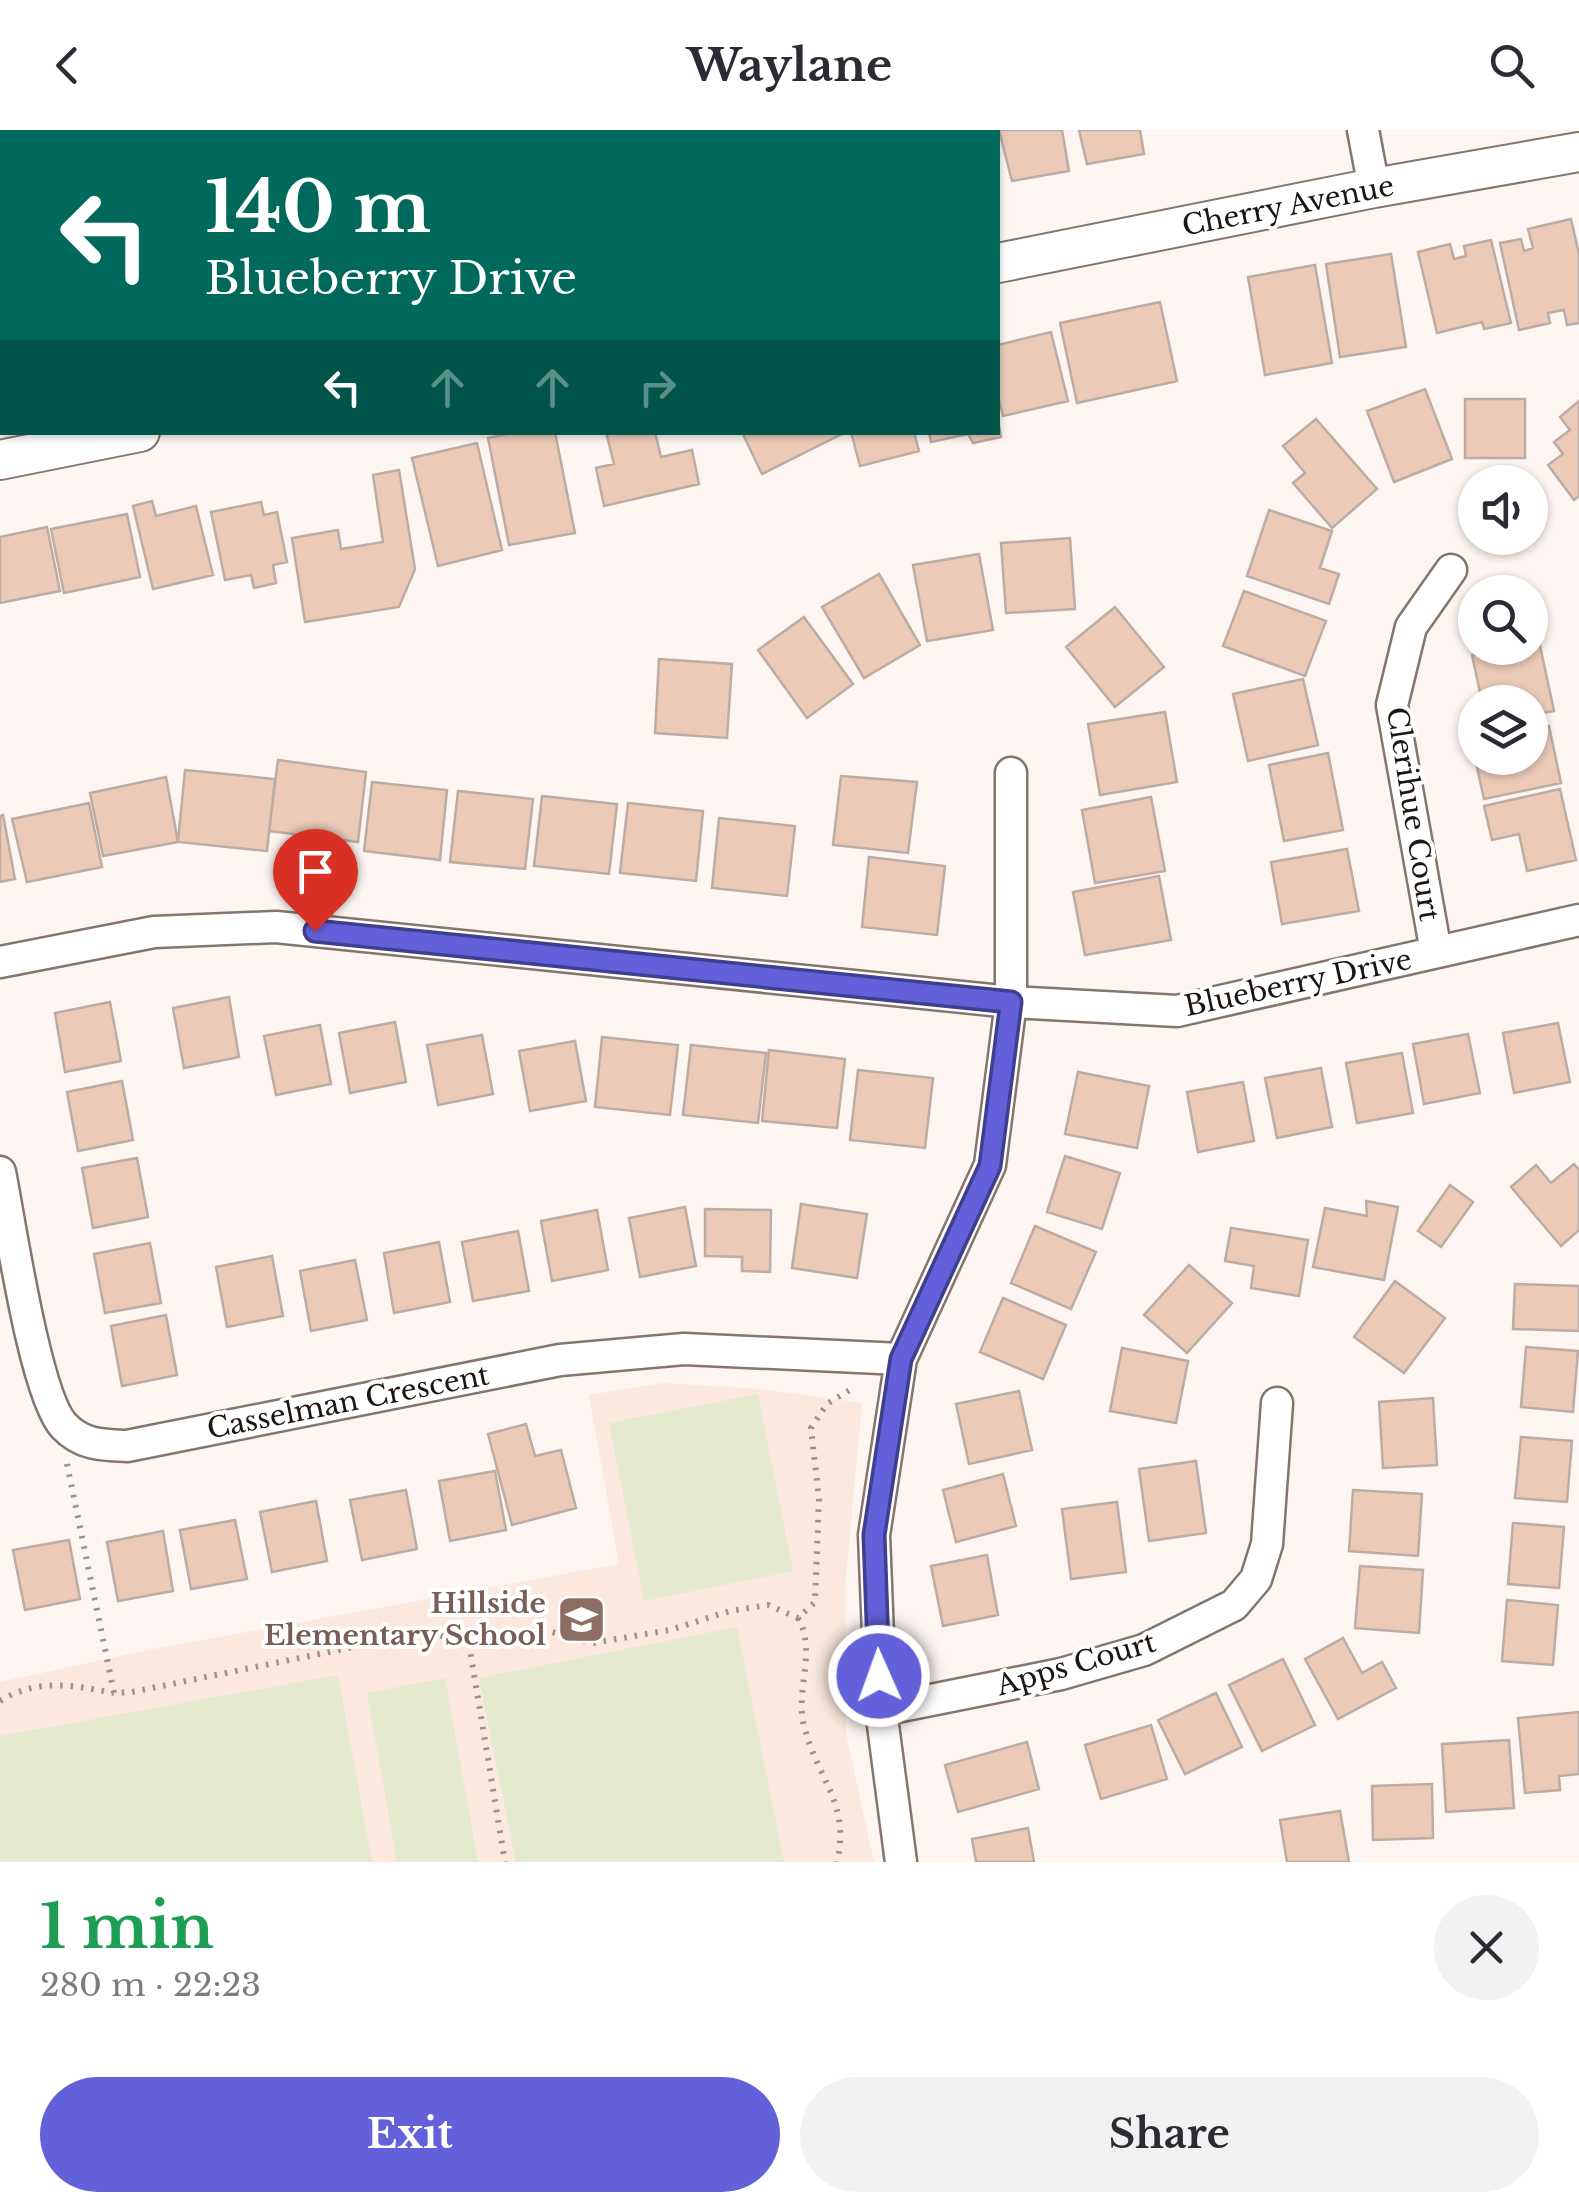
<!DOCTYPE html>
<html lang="en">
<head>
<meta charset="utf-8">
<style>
  body { margin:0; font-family:"Libre Baskerville",serif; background:#f2f2f3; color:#2b2b33; height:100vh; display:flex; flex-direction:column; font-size:38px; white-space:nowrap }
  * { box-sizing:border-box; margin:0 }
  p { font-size:32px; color:#7c7c81 }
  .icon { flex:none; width:55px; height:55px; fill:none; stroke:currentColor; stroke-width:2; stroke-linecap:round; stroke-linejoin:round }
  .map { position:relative; height:1732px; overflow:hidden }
  .sheet { display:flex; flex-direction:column; background:#fff; flex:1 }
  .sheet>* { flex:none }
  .hud { position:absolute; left:0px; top:0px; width:1000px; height:305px; box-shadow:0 2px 8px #0004; background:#00695c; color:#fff; overflow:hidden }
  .tools { position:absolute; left:1458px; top:335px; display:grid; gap:20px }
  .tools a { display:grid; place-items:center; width:90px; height:90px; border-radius:50%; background:#fff; box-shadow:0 2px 8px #0004; font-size:50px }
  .pin { position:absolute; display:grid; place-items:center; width:85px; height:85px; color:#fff; margin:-102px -42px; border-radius:50% 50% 50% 0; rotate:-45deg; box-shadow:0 0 10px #0007 }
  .pin .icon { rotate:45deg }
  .me { position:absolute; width:110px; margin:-55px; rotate:358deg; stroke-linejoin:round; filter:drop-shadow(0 0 8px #0008) }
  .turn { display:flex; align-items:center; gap:35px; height:210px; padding:0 40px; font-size:45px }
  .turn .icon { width:130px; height:130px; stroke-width:2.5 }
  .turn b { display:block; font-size:70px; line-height:85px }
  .lanes { display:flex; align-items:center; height:95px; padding:0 40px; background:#0003; justify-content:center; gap:50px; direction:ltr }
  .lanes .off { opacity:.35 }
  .round { display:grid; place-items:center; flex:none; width:105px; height:105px; border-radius:52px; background:#f2f2f3 }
  .summary { display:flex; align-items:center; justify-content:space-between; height:170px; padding:0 40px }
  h1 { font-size:60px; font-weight:700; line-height:75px; color:#1e9e55 }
  .cta { display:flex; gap:20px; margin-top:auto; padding:20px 40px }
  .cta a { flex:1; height:115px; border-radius:60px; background:#6261da; color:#fff; font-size:40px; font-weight:700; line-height:115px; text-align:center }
  .cta a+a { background:#f2f2f3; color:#2b2b33 }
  header { display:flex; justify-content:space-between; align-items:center; height:130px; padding:0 40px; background:#fff; font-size:45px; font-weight:700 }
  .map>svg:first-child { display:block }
  .built { fill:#fce8dc }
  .green { fill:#e5e9cd }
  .building { fill:#ebcab8; stroke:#bdaca3; stroke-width:2.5 }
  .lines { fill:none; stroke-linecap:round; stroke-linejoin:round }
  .minor-casing { stroke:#85756c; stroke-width:35 }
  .tertiary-casing { stroke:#85756c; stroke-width:42 }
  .path { stroke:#99928e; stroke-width:6; stroke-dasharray:2.5 8; stroke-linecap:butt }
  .minor { stroke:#fff; stroke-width:30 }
  .tertiary { stroke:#fff; stroke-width:38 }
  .route-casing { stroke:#403f8e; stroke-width:25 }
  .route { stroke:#6261da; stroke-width:18 }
  .labels { text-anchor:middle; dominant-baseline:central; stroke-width:8; stroke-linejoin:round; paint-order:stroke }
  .street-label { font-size:28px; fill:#1c1612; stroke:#fff }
  .education-label { font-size:28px; font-weight:bold; fill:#785e54; stroke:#fff; text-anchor:end }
</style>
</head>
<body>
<header><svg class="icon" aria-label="back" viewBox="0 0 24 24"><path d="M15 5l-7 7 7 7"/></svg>Waylane<svg class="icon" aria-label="search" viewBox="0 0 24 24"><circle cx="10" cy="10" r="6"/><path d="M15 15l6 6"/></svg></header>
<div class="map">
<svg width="1579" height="1732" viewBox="0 0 1579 1732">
  <rect width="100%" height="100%" fill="#fdf5f1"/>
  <path class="built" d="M663,1253L760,1259L862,1273L845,1458L846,1604L874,1732H0V1552L148,1520L619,1434L589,1265Z"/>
  <path class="green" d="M758,1264L793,1441L644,1471L609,1293Z
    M737,1497L784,1732H516L479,1548Z
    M338,1545L372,1732H0V1606Z
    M445,1548L478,1732H397L367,1563Z"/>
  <path class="building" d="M999,0H1062L1069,41L1012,51Z
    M1079,0H1140L1144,24L1087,34Z
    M1571,89L1579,124V193L1567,195L1564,180L1548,183L1550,193L1519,200L1500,113L1521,109L1524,121L1533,118L1528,99Z
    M1491,110L1511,193L1484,199L1482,192L1437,203L1418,122L1450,114L1454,129L1466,126L1464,116Z
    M1391,124L1406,217L1340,227L1326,134Z
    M1315,135L1332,233L1265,245L1248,147Z
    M1160,172L1177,251L1077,273L1060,193Z
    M1051,202L1068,271L1003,286L998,265V215Z
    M1425,259L1452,329L1394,352L1367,281Z
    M1465,269H1525V328H1465Z
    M1579,271V366L1574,370L1548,335L1563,324L1554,312L1570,300L1560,287Z
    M1316,289L1377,359L1332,398L1293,353L1305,343L1283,316Z
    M998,290L1001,307L973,313L968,304L931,312L929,302H998Z
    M517,302H555L575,403L509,415L488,308Z
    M606,302H655L661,327L692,320L699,354L604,376L596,338L614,334Z
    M742,302H841L842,304L762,344Z
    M851,302H914L919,321L860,336Z
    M477,313L502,420L438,436L412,328Z
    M399,340L415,439L399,477L305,492L292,408L338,400L341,419L383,412L373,345Z
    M152,371L156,386L196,376L213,445L153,459L133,376Z
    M261,372L264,385L277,382L287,432L273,435L276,453L254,458L251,445L225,450L211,382Z
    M1269,380L1332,401L1320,438L1339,444L1329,474L1247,446Z
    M127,384L140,447L64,463L51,399Z
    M47,397L60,461L0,473V407Z
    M1070,408L1075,479L1006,483L1001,413Z
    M979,424L993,500L927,511L913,435Z
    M879,444L920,515L864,548L822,477Z
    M1244,461L1326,491L1305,546L1223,516Z
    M1115,477L1164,537L1115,577L1066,517Z
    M804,487L853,554L807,588L758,520Z
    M1539,511L1554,581L1530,585V572H1482L1472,525L1509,518H1530V513Z
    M659,529L732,534L727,608L655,603Z
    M1303,549L1318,615L1248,631L1233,564Z
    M1165,582L1177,652L1100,665L1088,594Z
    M1549,596L1561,653L1484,669L1475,628H1530V600Z
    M1328,623L1343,700L1284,711L1269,635Z
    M278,630L366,642L358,712L269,701Z
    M185,640L275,649L267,721L178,712Z
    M841,646L917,652L908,723L833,715Z
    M166,647L178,712L103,726L90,663Z
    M372,652L447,660L440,730L364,721Z
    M1560,659L1576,730L1527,741L1519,704L1492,710L1484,676Z
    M458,661L533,669L525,739L450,732Z
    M542,666L617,674L609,744L534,736Z
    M1151,667L1165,741L1095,753L1082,680Z
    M89,673L102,737L27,752L12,689Z
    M628,673L703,681L696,751L620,743Z
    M3,685L15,749L0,752V686Z
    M719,688L795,696L787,766L712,758Z
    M1347,719L1359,781L1282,794L1271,732Z
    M869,727L945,736L937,805L862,797Z
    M1159,746L1171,810L1085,825L1073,762Z
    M229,867L239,927L184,938L173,878Z
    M110,872L121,931L65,942L55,883Z
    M395,892L406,952L350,963L339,903Z
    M1558,893L1570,952L1514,963L1503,903Z
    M320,895L331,954L276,965L264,906Z
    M1468,904L1480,963L1424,974L1413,914Z
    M482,905L493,964L438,975L427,915Z
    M602,907L678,915L670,985L595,977Z
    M575,911L586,971L530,981L519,921Z
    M691,915L766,923L758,993L683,985Z
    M769,920L845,929L837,998L762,991Z
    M1402,923L1413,983L1357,993L1346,933Z
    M1321,938L1332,997L1277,1008L1265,948Z
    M858,940L933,948L925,1018L850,1010Z
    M1078,942L1149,956L1137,1018L1065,1004Z
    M122,951L133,1010L78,1021L67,962Z
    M1243,952L1254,1011L1198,1022L1187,962Z
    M1065,1026L1120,1043L1102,1099L1047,1082Z
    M137,1028L148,1087L93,1098L82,1038Z
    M1574,1034L1579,1040V1100L1561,1116L1511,1057L1536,1035L1551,1053Z
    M1450,1055L1473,1072L1441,1117L1418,1101Z
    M1366,1071L1398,1077L1384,1150L1313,1137L1325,1078L1367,1086Z
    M801,1074L867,1084L857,1148L792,1138Z
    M685,1077L696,1136L640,1147L629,1088Z
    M705,1079L771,1080L770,1142L742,1141V1127L705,1126Z
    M597,1080L608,1140L552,1151L541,1091Z
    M1035,1096L1096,1122L1071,1179L1011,1153Z
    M1231,1098L1308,1110L1299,1166L1251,1158L1254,1136L1225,1131Z
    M518,1101L529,1161L473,1171L462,1112Z
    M439,1112L450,1172L394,1183L384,1123Z
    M150,1113L161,1173L105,1183L94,1124Z
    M272,1126L283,1186L227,1197L216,1137Z
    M355,1130L367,1190L311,1201L300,1141Z
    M1189,1135L1232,1173L1187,1223L1144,1185Z
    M1395,1151L1445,1188L1404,1243L1354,1207Z
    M1515,1154L1579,1156V1201L1513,1199Z
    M1003,1168L1066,1195L1043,1249L980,1222Z
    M166,1185L177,1245L122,1256L111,1196Z
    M1526,1217L1578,1221L1573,1282L1521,1277Z
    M1122,1218L1188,1231L1176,1293L1110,1281Z
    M1019,1261L1032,1320L969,1334L956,1274Z
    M1433,1268L1437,1335L1383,1338L1379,1272Z
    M526,1294L535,1326L561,1320L576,1378L512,1395L488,1304Z
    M1521,1307L1572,1311L1567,1372L1515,1368Z
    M1196,1331L1206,1403L1149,1411L1139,1339Z
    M495,1341L506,1400L450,1411L439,1351Z
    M1003,1344L1016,1396L956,1412L943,1360Z
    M406,1360L417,1419L362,1430L350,1370Z
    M1353,1360L1422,1364L1418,1426L1349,1421Z
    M316,1371L327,1431L272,1442L260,1382Z
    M1117,1372L1126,1442L1071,1449L1062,1379Z
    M235,1390L247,1449L191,1459L180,1400Z
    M1513,1393L1564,1397L1559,1458L1508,1454Z
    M163,1401L173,1461L118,1471L107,1412Z
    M69,1410L80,1469L25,1480L13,1420Z
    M987,1425L998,1485L943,1496L931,1436Z
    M1360,1436L1423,1440L1419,1503L1355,1498Z
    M1507,1470L1558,1475L1553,1535L1502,1531Z
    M1343,1508L1362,1543L1382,1532L1396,1558L1338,1589L1305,1529Z
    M1283,1529L1315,1595L1262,1621L1229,1555Z
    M1216,1563L1242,1617L1185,1644L1158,1590Z
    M1579,1582V1644L1559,1646L1560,1660L1525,1663L1518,1588Z
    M1151,1595L1167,1649L1101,1669L1085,1615Z
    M1509,1610L1514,1678L1446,1682L1442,1614Z
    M1027,1612L1039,1659L958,1682L945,1635Z
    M1432,1654L1433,1708L1373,1710L1372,1656Z
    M1340,1681L1349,1732H1287L1280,1690Z
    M1028,1698L1034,1732H976L972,1709Z"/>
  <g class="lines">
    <defs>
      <path id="minor" d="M1363,0L1374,58
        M1436,822L1392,575L1411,497L1451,440
        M0,832L154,802L276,797L1011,872L1177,881L1579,790
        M0,1042C10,1092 35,1266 64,1296C82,1315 102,1315 127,1316L560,1230L684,1219L901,1229
        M881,1580L1061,1544L1144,1520L1234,1475L1256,1449L1267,1414L1277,1273
        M901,1732L881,1580L874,1405L901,1229L990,1035L1011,872V643"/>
      <path id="tertiary" d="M998,133L1374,58L1579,22
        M0,330L140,302"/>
    </defs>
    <use href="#minor" class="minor-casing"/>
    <use href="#tertiary" class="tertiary-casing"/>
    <path class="path" d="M312,0L313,2
      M67,1334L114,1563L132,1562L428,1502L469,1514L513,1500L548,1501L593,1513L670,1500L730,1481L768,1475L798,1488L815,1472L819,1369L811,1298L827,1274L853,1258
      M798,1488C817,1521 795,1560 804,1596C817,1649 851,1673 837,1732
      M469,1514L505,1732
      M0,1571C38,1548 73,1555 114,1563"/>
    <use href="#minor" class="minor"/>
    <use href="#tertiary" class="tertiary"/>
  </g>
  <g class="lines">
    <defs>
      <path id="route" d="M315,801L1011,872L990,1036L901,1229L874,1405L879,1546"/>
    </defs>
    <use href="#route" class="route-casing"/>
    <use href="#route" class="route"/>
  </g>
  <defs>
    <symbol id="school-square" viewBox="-11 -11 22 22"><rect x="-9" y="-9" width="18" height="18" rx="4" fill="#8d6e63" stroke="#fff"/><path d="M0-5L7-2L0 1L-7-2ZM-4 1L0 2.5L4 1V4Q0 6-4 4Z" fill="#fff"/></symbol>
  </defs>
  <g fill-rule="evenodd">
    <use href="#school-square" x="554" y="1462" width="55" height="55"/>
  </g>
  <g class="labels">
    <g class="street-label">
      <text transform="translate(1288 76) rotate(-11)">Cherry Avenue</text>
      <text transform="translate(1413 684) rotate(81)">Clerihue Court</text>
      <text transform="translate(1298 853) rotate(-12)">Blueberry Drive</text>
      <text transform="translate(348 1272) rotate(-11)">Casselman Crescent</text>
      <text transform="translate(1076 1534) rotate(-16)">Apps Court</text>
    </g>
    <g class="education-label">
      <text x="546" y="1473">Hillside<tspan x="546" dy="32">Elementary School</tspan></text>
    </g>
  </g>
</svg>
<div class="tools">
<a><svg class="icon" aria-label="sound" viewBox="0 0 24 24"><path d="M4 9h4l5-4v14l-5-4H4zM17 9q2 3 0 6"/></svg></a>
<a><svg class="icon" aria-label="search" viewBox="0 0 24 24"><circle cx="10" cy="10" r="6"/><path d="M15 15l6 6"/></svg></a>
<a><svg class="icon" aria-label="layers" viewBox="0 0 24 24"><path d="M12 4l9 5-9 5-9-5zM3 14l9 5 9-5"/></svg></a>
</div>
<div class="pin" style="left:315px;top:801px;background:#d93025"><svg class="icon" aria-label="arrive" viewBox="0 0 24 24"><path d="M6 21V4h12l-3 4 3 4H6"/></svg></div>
<svg class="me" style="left:879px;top:1546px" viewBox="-20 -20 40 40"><circle r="17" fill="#6261da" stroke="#fff" stroke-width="3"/><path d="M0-11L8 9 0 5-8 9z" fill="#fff"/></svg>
<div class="hud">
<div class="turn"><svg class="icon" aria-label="left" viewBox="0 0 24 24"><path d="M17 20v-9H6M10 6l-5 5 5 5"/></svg><div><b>140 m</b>Blueberry Drive</div></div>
<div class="lanes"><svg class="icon" aria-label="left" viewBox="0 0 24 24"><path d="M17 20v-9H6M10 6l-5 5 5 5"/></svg><svg class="icon off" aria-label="ahead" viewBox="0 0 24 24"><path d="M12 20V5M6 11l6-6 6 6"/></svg><svg class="icon off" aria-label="ahead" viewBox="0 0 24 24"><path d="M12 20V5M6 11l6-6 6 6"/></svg><svg class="icon off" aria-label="right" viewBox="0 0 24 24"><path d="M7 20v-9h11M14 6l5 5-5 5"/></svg></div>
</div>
</div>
<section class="sheet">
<div class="summary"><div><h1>1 min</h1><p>280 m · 22:23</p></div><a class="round"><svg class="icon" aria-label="close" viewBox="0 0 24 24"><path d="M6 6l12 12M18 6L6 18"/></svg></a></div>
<div class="cta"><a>Exit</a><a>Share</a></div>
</section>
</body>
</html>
